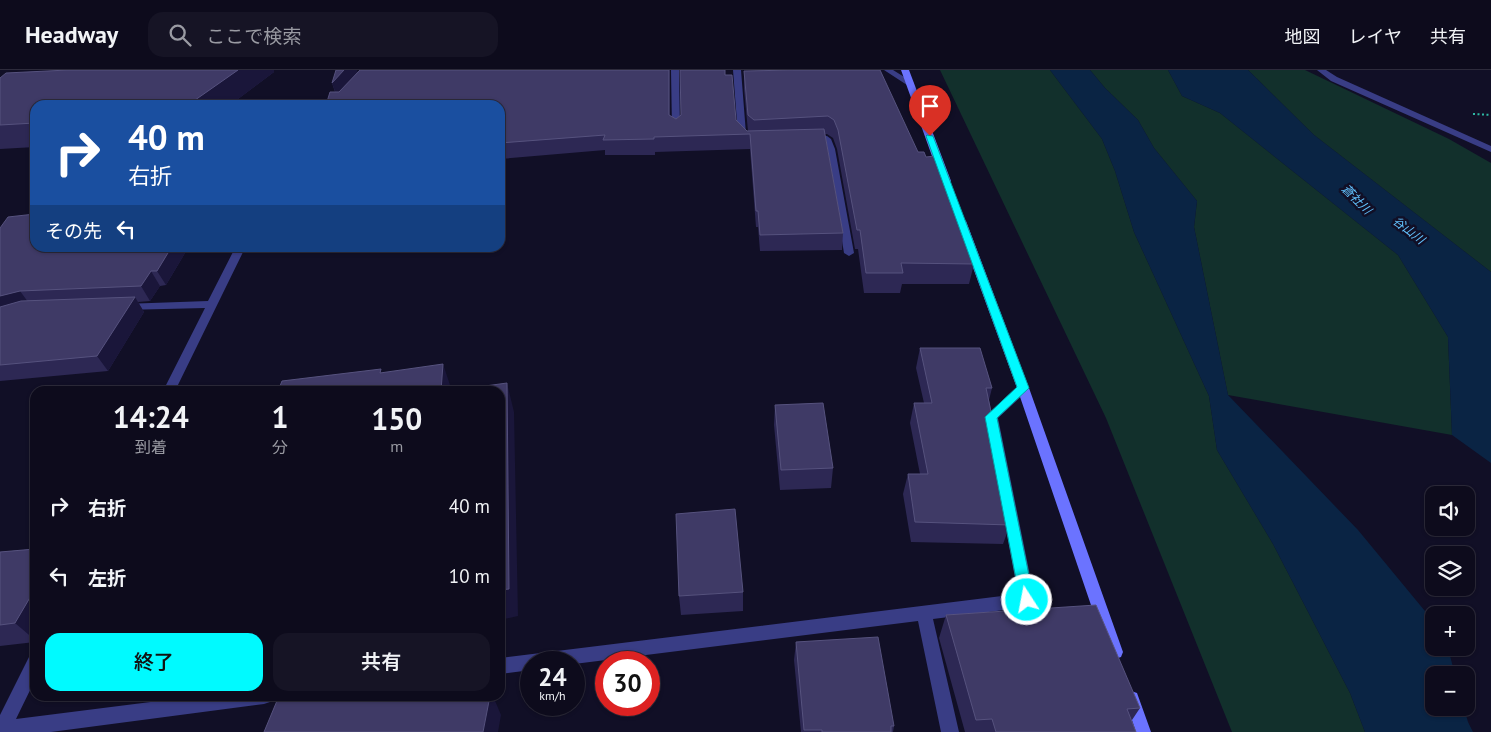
<!DOCTYPE html>
<html lang="ja">
<head>
<meta charset="utf-8">
<style>
  body { margin:0; font-family:"PT Sans","Noto Sans JP",sans-serif; background:#161425; color:#f1f3f6; height:100vh; display:flex; flex-direction:column; font-size:19px; white-space:nowrap }
  * { box-sizing:border-box; margin:0 }
  p { font-size:16px; color:#9a9ba3 }
  .icon { flex:none; width:28px; height:28px; fill:none; stroke:currentColor; stroke-width:2; stroke-linecap:round; stroke-linejoin:round }
  .map { position:relative; flex:1; overflow:hidden }
  .panel { position:absolute; left:30px; top:316px; width:475px; height:315px; display:flex; flex-direction:column; background:#0d0b1c; border-radius:15px; box-shadow:0 1px 4px #0004,0 0 0 1px #2d2b3b }
  .panel>* { flex:none }
  .hud { position:absolute; left:30px; top:30px; width:475px; height:152px; border-radius:15px; box-shadow:0 1px 4px #0004,0 0 0 1px #2d2b3b; background:#1a4fa0; color:#fff; overflow:hidden }
  .fabs { position:absolute; left:1425px; top:416px; display:grid; gap:10px }
  .fabs a { display:grid; place-items:center; width:50px; height:50px; border-radius:10px; background:#0d0b1c; box-shadow:0 1px 4px #0004,0 0 0 1px #2d2b3b; font-size:25px }
  .speed { position:absolute; left:520px; top:581px; display:flex; gap:10px; font-size:25px; font-weight:700; text-align:center }
  .speed>* { display:grid; place-content:center; width:65px; height:65px; border-radius:50%; background:#0d0b1c; box-shadow:0 1px 4px #0004,0 0 0 1px #2d2b3b; line-height:1 }
  .speed small { font-size:12px; font-weight:400 }
  .speed .limit { border:8px solid #d22; background:#fff; color:#111 }
  .pin { position:absolute; display:grid; place-items:center; width:42px; height:42px; color:#fff; margin:-51px -21px; border-radius:50% 50% 50% 0; rotate:-45deg; box-shadow:0 0 5px #0007 }
  .pin .icon { rotate:45deg }
  .me { position:absolute; width:55px; margin:-28px; rotate:349deg; stroke-linejoin:round; filter:drop-shadow(0 0 4px #0008) }
  .turn { display:flex; align-items:center; gap:18px; height:105px; padding:0 15px; font-size:22px }
  .turn .icon { width:65px; height:65px; stroke-width:2.5 }
  .turn b { display:block; font-size:35px; line-height:42px }
  .then { display:flex; align-items:center; height:48px; padding:0 15px; background:#0003; gap:10px; font-size:19px }
  .eta { display:flex; justify-content:space-evenly; align-items:center; height:85px; text-align:center }
  .eta b { font-size:30px; font-weight:600; line-height:35px }
  .button { display:flex; gap:10px; margin-top:auto; padding:10px 15px }
  .button a { flex:1; height:58px; border-radius:15px; background:#00faff; color:#111; font-size:20px; font-weight:600; line-height:58px; text-align:center }
  .button a+a { background:#161425; color:#f1f3f6 }
  ul { padding:0; list-style:none }
  li { display:flex; align-items:center; gap:15px; height:70px; padding:0 15px }
  li div { flex:1 }
  li b { display:block; font-size:19px }
  li em { font-style:normal }
  header { display:flex; align-items:center; gap:30px; box-sizing:border-box; height:70px; padding:0 25px; background:#0d0b1c; border-bottom:1px solid #2d2b3b }
  header strong { font-size:24px }
  nav { display:flex; gap:28px; margin-inline-start:auto; font-size:18px }
  .search { width:350px; height:45px; background:#161425; display:flex; align-items:center; gap:12px; box-sizing:border-box; padding:0 18px; border-radius:15px; color:#9a9ba3; font-size:19px }
  .map>svg:first-child { display:block }
  .green { fill:#12302c }
  .water { fill:#0a2444 }
  .lines { fill:none; stroke-linecap:round; stroke-linejoin:round }
  .path { stroke:#2eb9a5; stroke-width:2; stroke-dasharray:2 2.5; stroke-linecap:butt }
  .street { fill:#393d85; fill-rule:evenodd }
  .secondary { fill:#6b73ff; fill-rule:evenodd }
  .wall { fill:#2d2854 }
  .shaded-wall { fill:#1a163a }
  .building { fill:#3f3a66; stroke:#56527e }
  .route { fill:#00faff; stroke:#00a2a6 }
  .labels { text-anchor:middle; dominant-baseline:central; stroke-width:5; stroke-linejoin:round; paint-order:stroke }
  .far-water-label { font-size:12px; font-style:italic; fill:#62c3ff; stroke:#110f26 }
</style>
</head>
<body>
<header>
<strong>Headway</strong>
<div class="search"><svg class="icon" aria-label="search" viewBox="0 0 24 24"><circle cx="10" cy="10" r="6"/><path d="M15 15l6 6"/></svg>ここで検索</div>
<nav><a>地図</a><a>レイヤ</a><a>共有</a></nav>
</header>
<div class="map">
<svg width="1491" height="662" viewBox="0 0 1491 662">
  <rect width="100%" height="100%" fill="#110f26"/>
  <path class="green" d="M940,0H1050L1102,69L1115,101L1134,162L1209,326L1217,380L1273,474L1350,623L1365,662H1232L1106,348Z
    M1090,0H1168L1182,26L1220,43L1398,185L1448,267L1452,365L1228,325L1194,157L1197,131L1154,78L1138,50L1105,18Z
    M1248,0H1305L1449,69L1491,93V202L1314,65Z"/>
  <path class="water" d="M1050,0H1090L1105,18L1138,50L1154,78L1197,131L1194,157L1228,325L1358,460L1434,552V578H1448L1455,605H1434V638H1464L1468,652L1473,662H1365L1350,623L1273,474L1217,380L1209,326L1134,162L1115,101L1102,69Z
    M1168,0H1248L1314,65L1491,202V393L1452,365L1448,267L1398,185L1220,43L1182,26Z"/>
  <g class="lines">
    <path class="path" d="M1473,44L1491,45"/>
    <path class="street" d="M671,0H679L680,60L676,62L672,60Z
      M733,0H741L746,64L751,70L747,73L738,65Z
      M884,0H893L914,13L907,15Z
      M1317,0H1326L1337,7L1491,76V82L1331,11Z
      M827,66L831,69L835,79L854,183L849,186L844,183L827,79L824,72L808,73L804,70L808,67Z
      M235,178H245L175,321H163L205,238L123,240L117,237L123,234L208,231Z
      M1023,314L1027,315L1029,318L1027,321L998,348L1035,530L1033,535L1027,537L933,549L959,662H941L918,551L574,594V592H531V600L500,604V588L1018,524L985,347L1019,315Z
      M35,584V610L16,649L198,626H272L270,632L264,634L51,662H0V645L29,587Z"/>
    <path class="secondary" d="M901,0H909L951,111L949,113L946,114L941,111Z
      M961,148L966,151L1029,318L1123,582L1121,587L1115,589L1109,587L1107,582L1017,318L956,151Z
      M1131,621L1137,623L1151,662H1133L1122,629L1125,623Z"/>
  </g>
  <path class="wall" d="M68,0H274V2L230,35H35V77L0,79V8Z
    M360,0H670V46L676,49L681,45L725,5L736,50L747,61H748L744,19V1L918,82L967,160L966,168L974,194L969,214H902L900,223H864L858,179H855L837,79L833,68L827,64H825L843,163L842,180L760,181L758,157H756L750,79L655,82V85H605V80L500,89V35L335,22L332,13L358,2Z
    M0,158L35,178H188L166,215L160,216L150,231L138,232L144,242L108,301L0,311Z
    M920,278L992,318L989,330L1000,384L995,398L1010,455L1003,474L911,472L903,424L908,404H920L910,353L914,333H924L916,298Z
    M775,335L833,398L831,418L780,420L774,355Z
    M35,479V572L0,576V482Z
    M743,522V541L681,545L679,526Z
    M946,545L1140,638L1132,650L1136,662H965L939,568Z
    M796,572L894,656L893,662H801L794,590Z"/>
  <path class="shaded-wall" d="M238,0H274V2L230,35H188Z
    M344,0H357L359,6L338,29L332,13Z
    M669,0H670V60L669,45Z
    M171,178H188L166,215L157,201Z
    M151,201L160,216L150,231L141,216Z
    M20,221L31,236L0,244V226Z
    M135,227L144,242L108,301L97,286Z
    M443,294L452,321H441Z
    M507,313L514,342L518,546L500,550V520Z
    M35,519V570L15,553Z
    M490,626H493L501,645L498,662H483Z"/>
  <path class="building" d="M68,0H238L188,35H35V53L0,55V8L6,3Z
    M336,0H344L332,13Z
    M360,0H669V45L676,49L681,45L680,0H725V5H732L736,50L747,61L824,59L843,163L760,165L758,141H756L750,64L654,67V69L603,70L605,65L500,73V35H326L330,22H339Z
    M794,0H880L918,82H924L926,87L935,86L953,120L967,160H963L974,194L901,193L903,203H866L860,160H857L838,60L834,50L828,46L754,50L748,45L744,1Z
    M35,144V178H171L157,201H151L141,216L20,221L0,226V158L8,147Z
    M135,227L97,286L0,295V237L21,231Z
    M920,278H980L992,318H986L1000,384H992L1010,455L915,452L908,404H928L914,333H932Z
    M443,294L441,321H278L282,311L381,299L380,303Z
    M507,313L509,519L500,520V321H449Z
    M823,333L833,398L781,400L775,335Z
    M735,439L743,522L679,526L676,444Z
    M35,479V519L15,553L0,555V482Z
    M1096,535L1140,638L1127,639L1136,662H996L992,649L976,650L946,545Z
    M878,567L894,656H891V662H822V660H804L796,572Z
    M279,626H490L483,662H264Z"/>
  <path class="route" d="M927,65L933,66L1029,318L997,348L1034,530L1032,535L1027,537L1022,535L1020,530L985,347L1017,317L926,66Z"/>
  <g class="labels">
    <g class="far-water-label">
      <text transform="translate(1357 129) rotate(45)">蒼社川</text>
      <text transform="translate(1409 160) rotate(38)">谷山川</text>
    </g>
  </g>
</svg>
<div class="fabs">
<a><svg class="icon" aria-label="sound" viewBox="0 0 24 24"><path d="M4 9h4l5-4v14l-5-4H4zM17 9q2 3 0 6"/></svg></a>
<a><svg class="icon" aria-label="layers" viewBox="0 0 24 24"><path d="M12 4l9 5-9 5-9-5zM3 14l9 5 9-5"/></svg></a>
<a>+</a>
<a>−</a>
</div>
<div class="speed"><div>24<small>km/h</small></div><div class="limit">30</div></div>
<div class="pin" style="left:930px;top:66px;background:#d93025"><svg class="icon" aria-label="arrive" viewBox="0 0 24 24"><path d="M6 21V4h12l-3 4 3 4H6"/></svg></div>
<svg class="me" style="left:1027px;top:530px" viewBox="-20 -20 40 40"><circle r="17" fill="#00faff" stroke="#fff" stroke-width="3"/><path d="M0-11L8 9 0 5-8 9z" fill="#fff"/></svg>
<div class="hud">
<div class="turn"><svg class="icon" aria-label="right" viewBox="0 0 24 24"><path d="M7 20v-9h11M14 6l5 5-5 5"/></svg><div><b>40 m</b>右折</div></div>
<div class="then">その先<svg class="icon" aria-label="left" viewBox="0 0 24 24"><path d="M17 20v-9H6M10 6l-5 5 5 5"/></svg></div>
</div>
<section class="panel">
<div class="eta">
<div><b>14:24</b><p>到着</p></div>
<div><b>1</b><p>分</p></div>
<div><b>150</b><p>m</p></div>
</div>
<ul>
<li><svg class="icon" aria-label="right" viewBox="0 0 24 24"><path d="M7 20v-9h11M14 6l5 5-5 5"/></svg><div><b>右折</b></div><em>40 m</em></li>
<li><svg class="icon" aria-label="left" viewBox="0 0 24 24"><path d="M17 20v-9H6M10 6l-5 5 5 5"/></svg><div><b>左折</b></div><em>10 m</em></li>
</ul>
<div class="button"><a>終了</a><a>共有</a></div>
</section>
</div>
</body>
</html>
